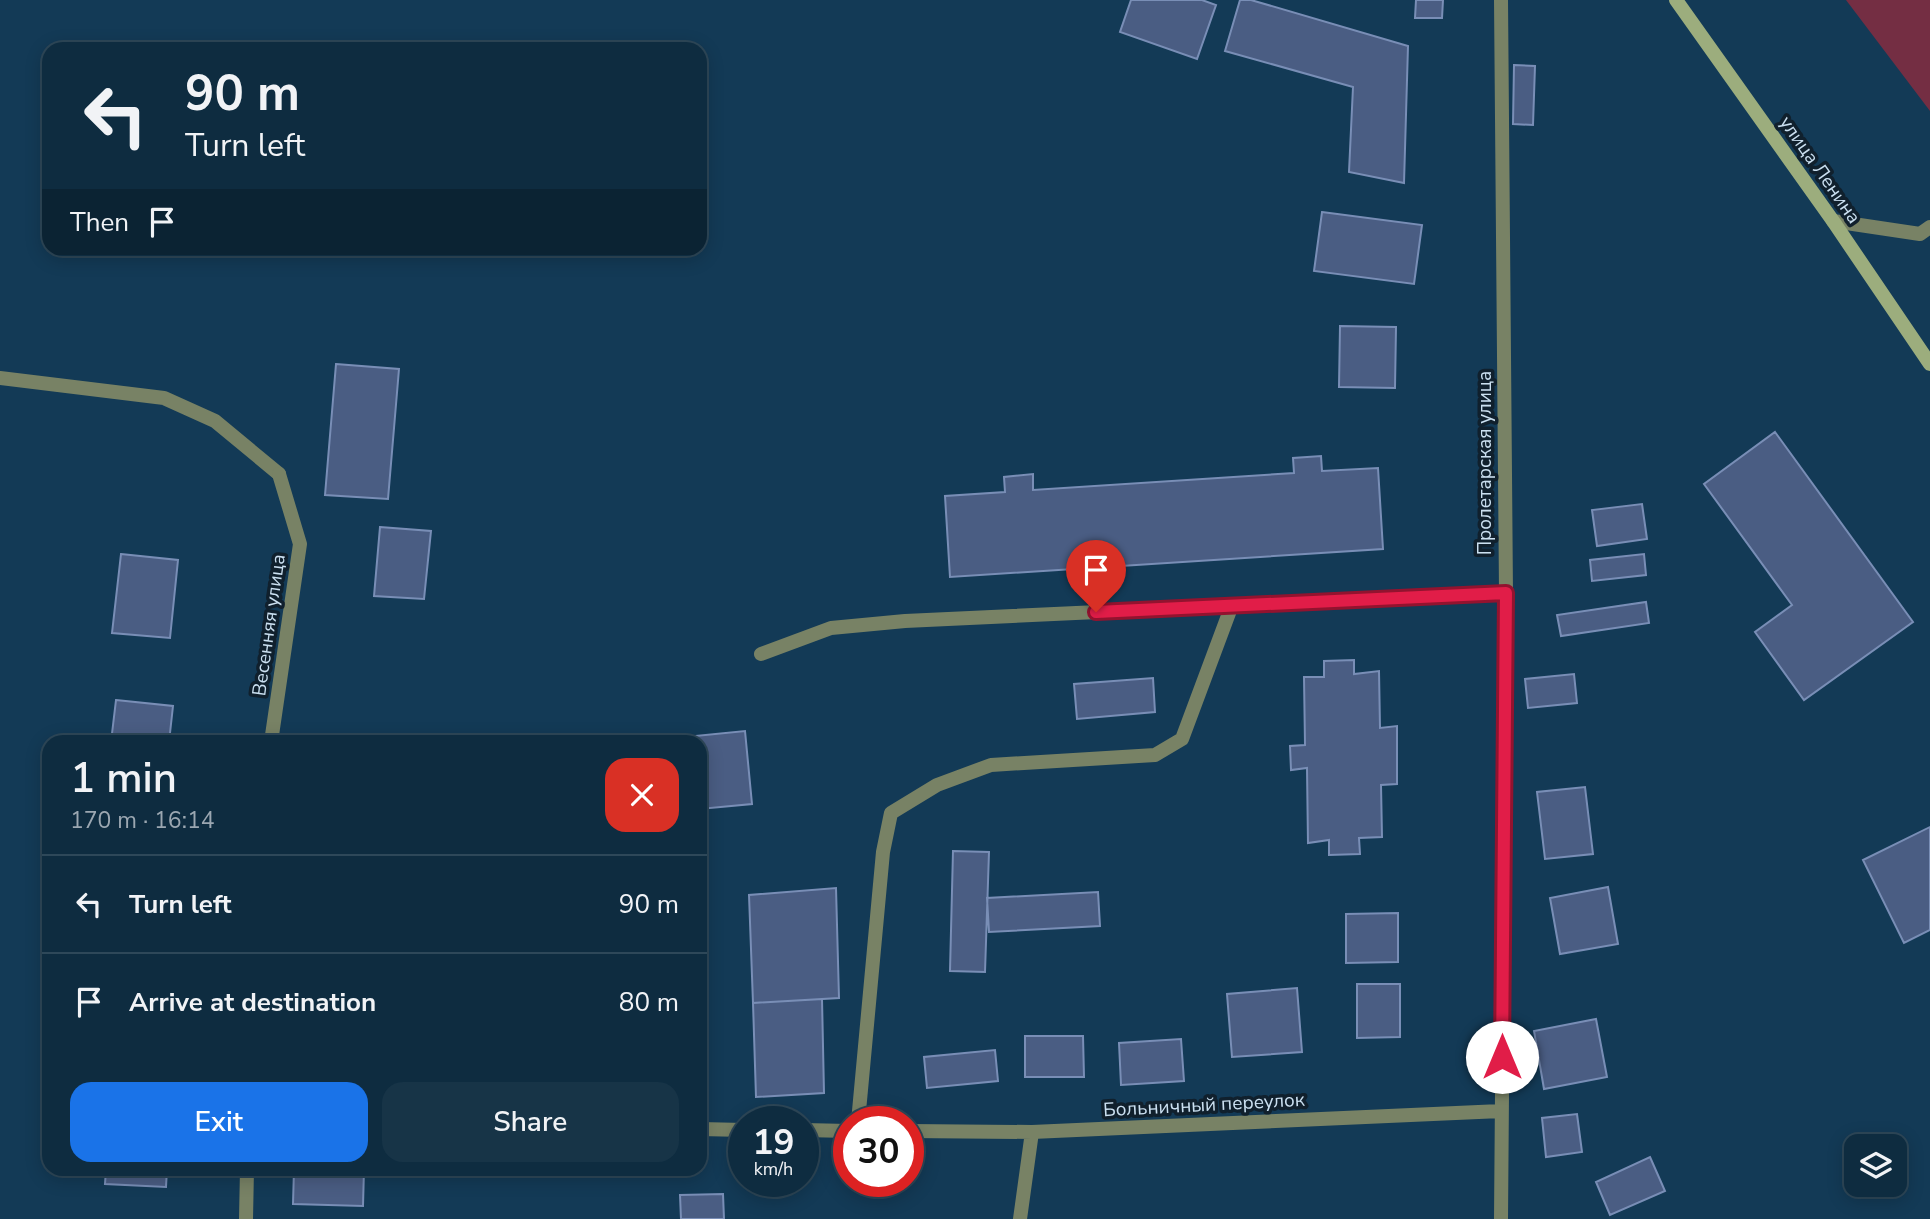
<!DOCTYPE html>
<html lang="en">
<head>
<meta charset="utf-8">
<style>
  body { margin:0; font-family:"Nunito Sans",sans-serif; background:#173447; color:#f1f3f6; height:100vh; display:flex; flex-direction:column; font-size:26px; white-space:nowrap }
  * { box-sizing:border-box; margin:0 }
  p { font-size:23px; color:#9ba7b1 }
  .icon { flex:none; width:38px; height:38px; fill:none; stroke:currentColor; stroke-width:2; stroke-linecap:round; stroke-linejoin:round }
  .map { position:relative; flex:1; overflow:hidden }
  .details { position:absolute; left:42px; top:735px; width:665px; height:441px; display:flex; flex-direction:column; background:#0e2c40; border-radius:21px; box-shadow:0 4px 18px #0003,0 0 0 2px #2e4859 }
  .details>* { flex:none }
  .guide { position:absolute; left:42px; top:42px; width:665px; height:214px; border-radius:21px; box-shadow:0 4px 18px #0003,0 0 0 2px #2e4859; background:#0e2c40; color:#f1f3f6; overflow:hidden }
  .buttons { position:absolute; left:1844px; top:1134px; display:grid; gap:14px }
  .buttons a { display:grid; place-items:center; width:63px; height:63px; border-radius:14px; background:#0e2c40; box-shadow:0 4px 18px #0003,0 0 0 2px #2e4859; font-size:35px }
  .speed { position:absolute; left:728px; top:1106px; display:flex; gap:14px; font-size:35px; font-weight:700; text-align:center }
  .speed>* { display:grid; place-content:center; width:91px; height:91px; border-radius:50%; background:#0e2c40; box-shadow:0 4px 18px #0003,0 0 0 2px #2e4859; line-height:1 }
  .speed small { font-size:18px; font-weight:400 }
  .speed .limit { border:10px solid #d22; background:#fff; color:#111 }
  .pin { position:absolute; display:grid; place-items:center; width:60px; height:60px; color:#fff; margin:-72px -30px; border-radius:50% 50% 50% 0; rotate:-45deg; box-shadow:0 0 7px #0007 }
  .pin .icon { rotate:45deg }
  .me { position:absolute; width:77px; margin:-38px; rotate:0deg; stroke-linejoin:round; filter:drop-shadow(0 0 5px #0008) }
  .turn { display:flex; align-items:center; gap:24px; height:147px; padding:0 28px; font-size:32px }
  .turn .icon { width:91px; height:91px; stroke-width:2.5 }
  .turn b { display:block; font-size:49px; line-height:60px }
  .then { display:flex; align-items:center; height:66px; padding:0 28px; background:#0003; gap:14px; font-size:26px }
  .round { display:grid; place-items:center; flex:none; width:74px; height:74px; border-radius:21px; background:#173447 }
  .head { display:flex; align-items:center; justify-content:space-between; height:119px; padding:0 28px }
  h1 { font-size:42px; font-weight:600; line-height:52px }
  .action { display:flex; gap:14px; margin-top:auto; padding:14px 28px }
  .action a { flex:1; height:80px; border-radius:21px; background:#1a73e8; color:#fff; font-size:28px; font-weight:600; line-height:80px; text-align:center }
  .action a+a { background:#173447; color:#f1f3f6 }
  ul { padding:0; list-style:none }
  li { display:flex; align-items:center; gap:21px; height:98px; padding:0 28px; border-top:2px solid #2e4859 }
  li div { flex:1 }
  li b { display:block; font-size:26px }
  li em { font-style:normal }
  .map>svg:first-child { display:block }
  .green { fill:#742e43 }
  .building { fill:#4a5d83; stroke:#798eb6; stroke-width:2 }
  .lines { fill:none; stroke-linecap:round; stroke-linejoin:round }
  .service { stroke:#788265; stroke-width:14 }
  .minor { stroke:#788265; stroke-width:14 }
  .secondary { stroke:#9cad7d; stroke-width:14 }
  .route-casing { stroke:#92132f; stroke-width:18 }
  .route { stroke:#e11d48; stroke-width:12 }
  .labels { text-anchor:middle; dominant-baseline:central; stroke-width:7; stroke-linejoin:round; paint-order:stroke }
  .street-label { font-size:19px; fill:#cbe0f1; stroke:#10202d }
</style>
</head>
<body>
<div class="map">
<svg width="1930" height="1219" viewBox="0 0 1930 1219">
  <rect width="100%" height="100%" fill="#133a56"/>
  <path class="green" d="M1846,0H1930V111Z"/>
  <path class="building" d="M1131,0H1202L1216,5L1197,59L1120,32Z
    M1240,0H1251L1408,46L1404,183L1349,172L1353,87L1225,51Z
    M1416,0H1443L1442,18H1415Z
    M1514,65L1535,66L1533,125L1513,124Z
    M1322,212L1422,225L1414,284L1314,271Z
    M1340,326L1396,327L1395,388L1339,387Z
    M336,364L399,369L388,499L325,495Z
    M1775,432L1913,622L1804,700L1755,632L1792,605L1704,484Z
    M1321,456L1322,471L1378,468L1383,549L950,577L945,496L1005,492L1004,477L1033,474V490L1294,473L1293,458Z
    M1642,504L1647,539L1597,546L1592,510Z
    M380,527L431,531L424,599L374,596Z
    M121,554L178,560L170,638L112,633Z
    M1644,554L1646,575L1592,581L1590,560Z
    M1646,602L1649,623L1561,636L1557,615Z
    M1354,660V674L1379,671L1380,728L1397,726V784L1381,785L1382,837L1359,838L1360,854L1329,855V840L1308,843L1307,768L1291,770L1290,746L1305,745L1304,677H1324V661Z
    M1574,674L1577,703L1528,708L1525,679Z
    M1153,678L1155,712L1077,719L1074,684Z
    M116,700L173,706L169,742H111Z
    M745,731L752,804L700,809V742H635Z
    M1585,787L1593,854L1545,859L1537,792Z
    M1930,827V930L1904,943L1863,860Z
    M953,851L989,852L985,972L950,971Z
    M1608,887L1618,944L1560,954L1550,898Z
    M836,888L839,998L753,1003L749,895Z
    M1098,892L1100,926L989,932L987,898Z
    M1398,913V962L1346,963V914Z
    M1357,984H1400V1037L1357,1038Z
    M1297,988L1302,1052L1232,1057L1227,994Z
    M822,999L824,1093L756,1097L753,1003Z
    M1596,1019L1607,1077L1544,1089L1534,1031Z
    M1025,1036H1083L1084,1077H1025Z
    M1181,1039L1184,1081L1121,1085L1119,1043Z
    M995,1050L998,1081L927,1088L924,1057Z
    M1577,1114L1582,1152L1546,1157L1542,1118Z
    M1650,1157L1665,1191L1610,1215L1596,1182Z
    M106,1169H167L166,1187L105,1184Z
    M294,1169H364L363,1206L293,1204Z
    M723,1194L724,1219H681L680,1195Z"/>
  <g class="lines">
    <path class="service" d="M0,378L164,398L215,421L279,474
      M761,654L831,628L905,621L1506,593
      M858,1122L883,852L891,813L937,785L991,765L1155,755L1182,739L1232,605"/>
    <path class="minor" d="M1501,0L1506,593L1501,1219
      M1833,221L1920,234L1930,227
      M271,742L300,544L279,474
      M700,1129L744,1130
      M803,1130L849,1131
      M908,1131L1032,1132L1501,1111
      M246,1219L247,1169
      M1020,1219L1032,1132"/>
    <path class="secondary" d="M1676,0L1833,221L1930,364"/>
  </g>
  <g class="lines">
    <defs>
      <path id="route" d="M1096,612L1506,593L1502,1057"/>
    </defs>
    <use href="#route" class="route-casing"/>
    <use href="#route" class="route"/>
  </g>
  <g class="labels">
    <g class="street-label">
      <text transform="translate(1820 170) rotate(55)">улица Ленина</text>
      <text transform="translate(1485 463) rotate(-90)">Пролетарская улица</text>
      <text transform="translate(269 625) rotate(-82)">Весенняя улица</text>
      <text transform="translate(1204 1105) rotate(-3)">Больничный переулок</text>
    </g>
  </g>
</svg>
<div class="buttons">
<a><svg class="icon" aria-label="layers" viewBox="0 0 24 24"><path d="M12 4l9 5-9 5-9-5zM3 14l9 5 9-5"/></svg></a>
</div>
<div class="speed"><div>19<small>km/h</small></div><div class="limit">30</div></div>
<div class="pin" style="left:1096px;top:612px;background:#d93025"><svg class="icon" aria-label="arrive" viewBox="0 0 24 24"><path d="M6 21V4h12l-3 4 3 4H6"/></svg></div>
<svg class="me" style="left:1502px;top:1057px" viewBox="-20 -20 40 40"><circle r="19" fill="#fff"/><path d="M0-13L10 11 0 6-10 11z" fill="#e11d48"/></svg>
<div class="guide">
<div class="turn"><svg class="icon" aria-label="left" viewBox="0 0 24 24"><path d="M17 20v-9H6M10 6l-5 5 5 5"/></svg><div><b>90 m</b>Turn left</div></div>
<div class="then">Then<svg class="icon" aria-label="arrive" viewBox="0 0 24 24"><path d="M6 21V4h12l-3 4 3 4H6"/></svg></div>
</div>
<section class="details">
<div class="head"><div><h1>1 min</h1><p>170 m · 16:14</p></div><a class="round" style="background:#d93025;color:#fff"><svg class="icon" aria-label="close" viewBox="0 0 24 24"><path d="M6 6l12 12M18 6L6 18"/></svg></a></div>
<ul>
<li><svg class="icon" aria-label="left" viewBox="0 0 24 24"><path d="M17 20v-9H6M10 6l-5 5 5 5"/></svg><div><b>Turn left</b></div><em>90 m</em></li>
<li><svg class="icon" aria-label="arrive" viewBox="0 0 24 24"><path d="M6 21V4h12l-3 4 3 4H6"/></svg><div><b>Arrive at destination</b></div><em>80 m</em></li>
</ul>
<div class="action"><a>Exit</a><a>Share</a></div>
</section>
</div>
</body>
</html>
